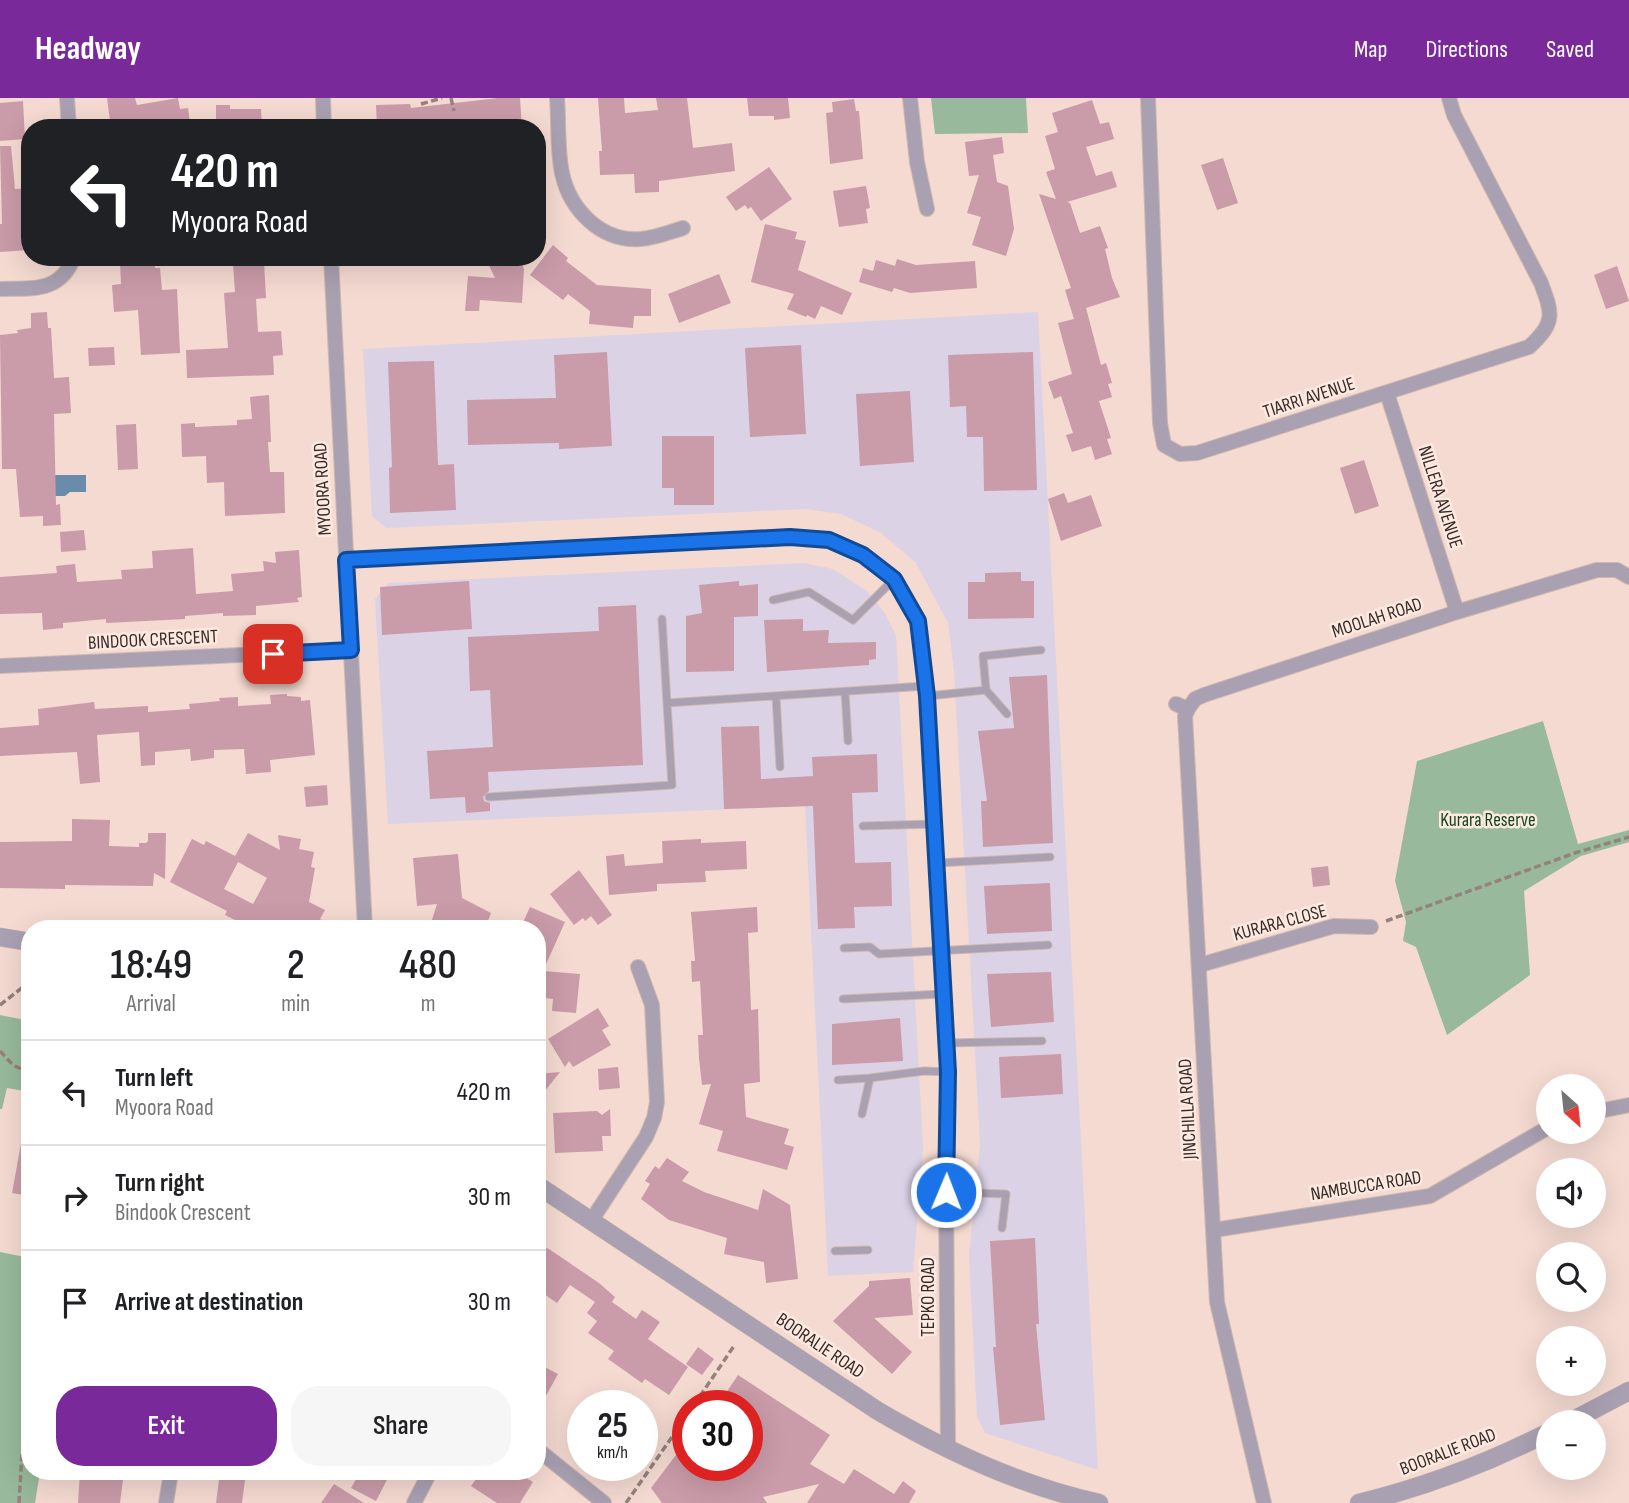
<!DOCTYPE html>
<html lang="en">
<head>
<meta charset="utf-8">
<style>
  body { margin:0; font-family:"Sofia Sans Condensed",sans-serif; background:#f6f6f6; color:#202124; height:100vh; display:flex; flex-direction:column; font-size:26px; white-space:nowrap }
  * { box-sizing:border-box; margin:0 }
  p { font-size:23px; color:#757577 }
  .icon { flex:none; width:38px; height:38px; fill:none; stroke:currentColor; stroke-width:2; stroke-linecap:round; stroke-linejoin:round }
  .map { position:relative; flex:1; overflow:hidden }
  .panel { position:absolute; left:21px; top:822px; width:525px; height:560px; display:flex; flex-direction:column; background:#fff; border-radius:28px; box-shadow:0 7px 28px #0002 }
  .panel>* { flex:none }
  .top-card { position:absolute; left:21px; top:21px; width:525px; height:147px; border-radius:28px; box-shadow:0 7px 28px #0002; background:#202124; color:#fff; overflow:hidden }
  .needle { width:46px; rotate:153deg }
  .tools { position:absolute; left:1536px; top:976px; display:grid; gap:14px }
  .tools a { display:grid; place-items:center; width:70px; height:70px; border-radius:50%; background:#fff; box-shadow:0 7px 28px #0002; font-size:35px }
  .speed { position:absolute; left:567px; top:1292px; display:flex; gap:14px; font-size:35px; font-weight:700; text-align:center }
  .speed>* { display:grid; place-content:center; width:91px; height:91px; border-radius:50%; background:#fff; box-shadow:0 7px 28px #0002; line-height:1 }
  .speed small { font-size:18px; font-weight:400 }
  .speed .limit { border:10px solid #d22; background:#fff; color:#111 }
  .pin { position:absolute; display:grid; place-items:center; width:60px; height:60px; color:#fff; margin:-30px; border-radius:14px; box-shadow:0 4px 10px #0006 }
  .me { position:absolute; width:77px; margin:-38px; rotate:1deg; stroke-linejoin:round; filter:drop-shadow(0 0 5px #0008) }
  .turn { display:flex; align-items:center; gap:24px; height:147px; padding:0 35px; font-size:32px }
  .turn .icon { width:91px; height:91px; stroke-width:2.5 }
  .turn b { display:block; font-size:49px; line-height:60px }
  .eta { display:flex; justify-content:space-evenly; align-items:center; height:119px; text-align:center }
  .eta b { font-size:42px; font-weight:600; line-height:49px }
  .primary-button { display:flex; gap:14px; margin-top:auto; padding:14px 35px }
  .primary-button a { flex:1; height:80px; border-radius:28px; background:#79299a; color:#fff; font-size:28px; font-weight:600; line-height:80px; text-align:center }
  .primary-button a+a { background:#f6f6f6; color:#202124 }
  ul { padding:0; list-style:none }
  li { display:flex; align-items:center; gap:21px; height:105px; padding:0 35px; border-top:2px solid #e0e0e0 }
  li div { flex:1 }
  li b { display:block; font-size:26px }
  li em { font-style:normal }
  header { display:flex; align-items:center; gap:42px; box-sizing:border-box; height:98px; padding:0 35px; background:#79299a; color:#fff }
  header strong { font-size:33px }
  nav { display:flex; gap:38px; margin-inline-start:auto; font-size:24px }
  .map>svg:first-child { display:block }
  .industrial { fill:#dcd2e6 }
  .green { fill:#98b99b }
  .water { fill:#688ca9 }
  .building { fill:#ca9ba9; fill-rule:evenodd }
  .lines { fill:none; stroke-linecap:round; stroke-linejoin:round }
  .service-casing { stroke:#ceb7af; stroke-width:9 }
  .minor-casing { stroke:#ceb7af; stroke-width:16 }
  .tertiary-casing { stroke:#ceb7af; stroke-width:19 }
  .path { stroke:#94827c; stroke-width:3.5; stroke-dasharray:7 3.5; stroke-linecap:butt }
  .service { stroke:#a9a0b1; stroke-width:7 }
  .minor { stroke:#a9a0b1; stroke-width:14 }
  .tertiary { stroke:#a9a0b1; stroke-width:18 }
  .route-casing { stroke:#114b97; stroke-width:18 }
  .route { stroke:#1a73e8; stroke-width:12 }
  .labels { text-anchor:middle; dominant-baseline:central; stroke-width:5; stroke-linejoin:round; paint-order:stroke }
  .street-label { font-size:19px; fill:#362c29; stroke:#fee9e1 }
  .park-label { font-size:19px; fill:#12481e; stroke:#fee9e1 }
</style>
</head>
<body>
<header>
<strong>Headway</strong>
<nav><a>Map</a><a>Directions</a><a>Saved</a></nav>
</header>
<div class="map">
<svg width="1629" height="1405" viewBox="0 0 1629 1405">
  <rect width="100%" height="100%" fill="#f4dad1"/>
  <path class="industrial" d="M1038,214L1098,1372L985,1335L977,1319L969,1157L980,1046L954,574L948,525L916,465L881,435L841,416L806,411L386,430L372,418L363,251Z
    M804,465L833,471L867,493L884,514L896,537L923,1050L913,1174L828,1178L805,708L388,726L375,501L389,485Z"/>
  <path class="green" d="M931,0H1026L1028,35L935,36Z
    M1543,623L1578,746L1629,732V744L1581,758L1524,793L1530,877L1447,937L1416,849L1403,843L1406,824L1395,783L1417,663Z
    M0,917L30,923V994L7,990L2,1011H0Z
    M0,1154L30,1160V1374H40L35,1405H0Z"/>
  <path class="water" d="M54,377H86V394H70L65,398H54Z"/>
  <path class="building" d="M107,0H135L137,7L178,0L180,11L188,10L190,24L177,27V30H121L119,21L110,23Z
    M498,0H520L522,30H377L376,7L410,6L411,10Z
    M598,0H624L625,15L658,12L656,0H687L693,50L732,45L735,73L659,83V94L635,95L634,76L600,77L599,53H602Z
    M747,0H788L790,20L774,22V18H749Z
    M854,1L856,13H859L863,61L830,66L826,15L833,14L832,4Z
    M1092,2L1100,26L1109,24L1114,41L1086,49L1096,78L1112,73L1117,89L1067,104L1070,105L1080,135L1100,128L1108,150L1105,151L1112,180L1120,199L1086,210L1101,267L1106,265L1112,285L1108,286L1112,299L1099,303L1111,340L1107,341L1112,356L1095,362L1091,348L1072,354L1066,337L1073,335L1061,298L1054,301L1048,284L1072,276L1058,225L1074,221L1065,192L1071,190L1039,96L1056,101L1046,74L1055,71L1045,38L1058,34L1052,15Z
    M23,3L25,41L0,43V5Z
    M216,7H230V11H261L262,30H216Z
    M1002,39L1004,55L993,57L997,84L1008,88L1014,131L1006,158L972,147L981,119L967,115L979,77L969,78L965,44Z
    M0,48H11L15,91L30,90V152L0,154V126H2Z
    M1223,60L1238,105L1217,112L1201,67Z
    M769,69L792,101L761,123L751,109L748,111L745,107L736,113L726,99Z
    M866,88L870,110L866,111L868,125L839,129L833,93Z
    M765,126L797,134L795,141L806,143L798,172L852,195L842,217L821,208L815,221L807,217L806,219L787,211L794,196L751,184Z
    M553,147L568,160L566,163L597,187L651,191V218H634L633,230L589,226L590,213L568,196L563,202L530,177Z
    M485,159H519L524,171L522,205L480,202L479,213H465L468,178L495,180Z
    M155,161V170H160L162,192L177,191L180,255L141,257L138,212L114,214L112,187L121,186L120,164Z
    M897,161L916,167L975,163L977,190L910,195L894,190L892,194L859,184L863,170L873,173L876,162L895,168Z
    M264,163L266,200L256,201L258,234L281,233L283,257L273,258L274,277L187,280L186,252L228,250L224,195L235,194L233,166Z
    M1617,168L1629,203L1606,211L1594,177Z
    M719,176L731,205L679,225L668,196Z
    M47,214L48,230H51L54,280L69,279L71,315L54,316L56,407L60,406L61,427L43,428V418L20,419L16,371H2L0,237L18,235L17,232L31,230V215Z
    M801,247L806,336L750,339L745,250Z
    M114,249L115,267L89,268L88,250Z
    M607,254L612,348L559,351V345L468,347L467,302L556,300L554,257Z
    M1033,254L1037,392L984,393L983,339H967L966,308L950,309L948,257Z
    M434,263L438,367L454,366L456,412L390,415L389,370L392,369L388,264Z
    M910,293L914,364L860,368L856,296Z
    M269,297L271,344H268L270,374H284L285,415L225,418L224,384L207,385L206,358L182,359L181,326L195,325V329L237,327V322L252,321L250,299Z
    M136,326L138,371L118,372L116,327Z
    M662,338H714V407H674V390H662Z
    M1364,362L1379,408L1355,416L1340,370Z
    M1064,395L1068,405L1091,397L1102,428L1061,443L1048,401Z
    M84,432L86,452L61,454L60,434Z
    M193,450L196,496L233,493L231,476L264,473L263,463L276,465L275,454L299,452L302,499L297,500L299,504L256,508V517L223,518V515L185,518V521L106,525V521L63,525V530L43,532L42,515L0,516V479L57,475L56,468L75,466L77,484L122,481L121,472L153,470L152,453Z
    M1021,474V483H1034V520L968,521V484H985V475Z
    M469,483L472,531L382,537L380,489Z
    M739,483V488L758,486V518L734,519V573L686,574V518L702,515L699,487Z
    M636,507L643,667L488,674L489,693L483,699L484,703L490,705V713L466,715L465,699L430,701L427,653L493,649L490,592L470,593L468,539L599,533L598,509Z
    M803,521V533L829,532L828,545L876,544V561L869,562V567L767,574L764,522Z
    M1047,577L1053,745L983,749L981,703H987L978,633L1014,630L1009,579Z
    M287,596V598L301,599V603L310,602L315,657L270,662L271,674L246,676L244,651L214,652V660L191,663L190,651L155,654V667L141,668L139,634L97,637L100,684L80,686L77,654L0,658V630L39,627L38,611L94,604L95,611L148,608V614L190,611L189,606L220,603L219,600L238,599V608L271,606L270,597Z
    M759,628L761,681L813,678L812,659L877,656L878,694L852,695L855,765L891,764L892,808L854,809L855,830L818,831L813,708L724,711L721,629Z
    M327,687L328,707L306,709L304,689Z
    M72,721L110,722L109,748L139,749V745H146L148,743V735H166L165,781L154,775L153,788L65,787V791L0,790V744L72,743Z
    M248,735L280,752L278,737L301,741L299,751L314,754L311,769L315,770L309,804L325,812L320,821L339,831H253L225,817L227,813L170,784L192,741L204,747L206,743L235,758ZM238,764L267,780L253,806L224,791Z
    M701,741V745L746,743L747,771L705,773L706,784L657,786V793L609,797L606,758L624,756L625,768L663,765L662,743Z
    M458,756L462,800L491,815L485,831H429L437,806L417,808L413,760Z
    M1328,768L1330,787L1313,789L1311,770Z
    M579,772L612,817L598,827L591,818L585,823L583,820L574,827L550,796Z
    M1050,785L1052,833L987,836L984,788Z
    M530,809L565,824L543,873L580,876L576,915L552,913L553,901L537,899V831H520Z
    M757,809L758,834L748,835L751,912L758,911L760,984L744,986L746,1019L789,1031L784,1046L794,1049L787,1072L717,1053L723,1033L699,1026L711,986L702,987L699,961L698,937H703L700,883L692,884L691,863H695L691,814Z
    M1051,874L1054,924L991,929L987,876Z
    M598,910L609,928L602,932L611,947L573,969L569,963L565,969L548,941Z
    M900,920L903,963L832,967V926Z
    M1061,956L1063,996L1001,1000L999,959Z
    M618,969L620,990L599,992L598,971Z
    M560,974L537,1003V976Z
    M610,1011L611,1038H602L603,1053L555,1055L553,1015L597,1013L602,1017Z
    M22,1040L30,1041V1098L12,1095Z
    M667,1060L689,1074L682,1083L704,1094L758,1112L763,1091L790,1107L798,1181L766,1185L764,1164L724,1156L727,1140L669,1122L641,1101L650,1086L645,1083L655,1068L659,1071Z
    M1035,1140L1039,1226H1036L1045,1322L1000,1327L993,1249H996L990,1143Z
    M537,1147L549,1151L599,1185L615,1199L612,1204L636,1221L642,1212L660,1224L648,1241L688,1269L669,1297L645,1281L642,1285L608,1261L614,1253L588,1235L597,1223L587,1215L595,1204L570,1187L557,1205L537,1191Z
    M910,1180L913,1217L874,1220L912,1254L892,1276L833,1223L869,1188V1183Z
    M698,1249L714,1261L702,1277L686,1266Z
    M537,1265L558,1276L537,1314Z
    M738,1277L830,1337L810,1366L844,1386L854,1371L894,1396L903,1383L916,1393L909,1405H807L819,1386L763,1399L767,1405H662L651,1390L688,1341V1367H703L708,1371L740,1374L738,1367H747V1307H718Z
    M80,1374H124L120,1405H78Z
    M220,1374H246L242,1405H216Z
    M360,1374H391L376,1403L351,1390Z
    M481,1374H516L533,1384L520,1405H497L471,1388Z
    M334,1386L364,1405H321Z"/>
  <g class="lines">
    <defs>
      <path id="service" d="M773,502L809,494L853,522L893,482
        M662,521L667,605
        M986,592L1007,616
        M845,594L848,643
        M776,598L780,669
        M928,598L986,592L983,558L1041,552
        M489,699L672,687L667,605L925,588
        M863,728L934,726
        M937,765L1050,759
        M844,850L870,849L879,856L1048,847
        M843,901L942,896
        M947,945L1042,943
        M838,982L870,980
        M862,1016L870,980L924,973L948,974
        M947,1094L1006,1096L1002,1130
        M835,1153L868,1152"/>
      <path id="minor" d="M67,0L69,30
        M323,0L324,30
        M557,0C559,24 557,51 562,75C570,112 601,144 641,141C655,140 670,134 683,130
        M910,0L917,64L927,111
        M1148,0L1160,325L1164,347L1180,356L1197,355L1529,249C1555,225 1553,217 1541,185L1454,17L1449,0
        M331,159L365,831
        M0,191C33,190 60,195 74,159
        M1387,295L1457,514
        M346,462L790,439L829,442L863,457L893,481L918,523L927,598L948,974L946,1094L948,1351
        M0,568L351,552
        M1176,606L1188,611L1195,601L1204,597L1457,514L1597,472H1617L1629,479
        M1188,611L1185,618L1217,1204L1264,1405
        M1200,867L1334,828L1371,829
        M1594,1014L1629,1007
        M591,1123L646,1039L654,1020L657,1004L652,907L638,869
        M1214,1132L1430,1098L1549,1029
        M537,1351L604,1405
        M166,1405L171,1374
        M414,1405L430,1374"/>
      <path id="tertiary" d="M0,839L30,844
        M537,1087L878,1313C946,1353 1021,1388 1099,1405
        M1568,1325L1629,1293
        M1359,1405C1425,1389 1488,1365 1549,1334"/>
    </defs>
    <use href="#service" class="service-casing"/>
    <use href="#minor" class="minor-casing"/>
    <use href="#tertiary" class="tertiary-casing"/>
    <path class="path" d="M451,0L454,13
      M421,6L442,0
      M1386,823L1575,755L1629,739
      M0,907L23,889L30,887
      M0,953L13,967L30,975
      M694,1307L734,1248
      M19,1405L22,1354L30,1327
      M626,1405L688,1316"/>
    <use href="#service" class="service"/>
    <use href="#minor" class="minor"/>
    <use href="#tertiary" class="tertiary"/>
  </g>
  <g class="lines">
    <defs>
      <path id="route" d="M273,556L351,552L346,462L790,439L829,442L863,457L894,481L918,523L927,598L948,974L946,1094"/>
    </defs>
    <use href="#route" class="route-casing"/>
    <use href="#route" class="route"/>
  </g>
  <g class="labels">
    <g class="street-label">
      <text transform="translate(1309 300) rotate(-18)">TIARRI AVENUE</text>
      <text transform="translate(323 391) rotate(-93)">MYOORA ROAD</text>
      <text transform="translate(1440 399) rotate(72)">NILLERA AVENUE</text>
      <text transform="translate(1377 520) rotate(-18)">MOOLAH ROAD</text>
      <text transform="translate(153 542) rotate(-3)">BINDOOK CRESCENT</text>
      <text transform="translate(1280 825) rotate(-15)">KURARA CLOSE</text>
      <text transform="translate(1188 1011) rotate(-93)">JINCHILLA ROAD</text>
      <text transform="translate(1366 1088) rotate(-9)">NAMBUCCA ROAD</text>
      <text transform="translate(928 1199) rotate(-90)">TEPKO ROAD</text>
      <text transform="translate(820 1248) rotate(34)">BOORALIE ROAD</text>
      <text transform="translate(1448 1354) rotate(-21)">BOORALIE ROAD</text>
    </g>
    <g class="park-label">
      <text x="1488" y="722">Kurara Reserve</text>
    </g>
  </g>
</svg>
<div class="tools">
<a><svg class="needle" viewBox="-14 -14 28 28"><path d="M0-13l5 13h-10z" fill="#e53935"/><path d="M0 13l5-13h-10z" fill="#757577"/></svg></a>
<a><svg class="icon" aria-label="sound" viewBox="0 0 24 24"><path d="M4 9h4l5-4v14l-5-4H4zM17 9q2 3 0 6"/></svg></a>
<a><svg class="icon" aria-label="search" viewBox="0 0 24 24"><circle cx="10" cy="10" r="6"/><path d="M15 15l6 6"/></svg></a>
<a>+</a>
<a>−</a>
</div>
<div class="speed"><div>25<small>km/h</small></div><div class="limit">30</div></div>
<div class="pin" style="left:273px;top:556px;background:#d93025"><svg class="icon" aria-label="arrive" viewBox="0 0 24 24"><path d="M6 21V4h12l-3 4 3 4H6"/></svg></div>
<svg class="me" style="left:946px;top:1094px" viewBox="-20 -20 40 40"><circle r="17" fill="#1a73e8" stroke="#fff" stroke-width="3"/><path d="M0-11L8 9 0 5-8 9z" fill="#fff"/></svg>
<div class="top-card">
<div class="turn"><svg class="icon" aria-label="left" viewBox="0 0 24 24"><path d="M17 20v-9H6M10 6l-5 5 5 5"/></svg><div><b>420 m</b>Myoora Road</div></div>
</div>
<section class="panel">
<div class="eta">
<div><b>18:49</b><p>Arrival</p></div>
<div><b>2</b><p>min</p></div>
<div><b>480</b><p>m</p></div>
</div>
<ul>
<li><svg class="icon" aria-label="left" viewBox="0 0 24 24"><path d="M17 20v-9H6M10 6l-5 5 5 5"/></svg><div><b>Turn left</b><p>Myoora Road</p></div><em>420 m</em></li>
<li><svg class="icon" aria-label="right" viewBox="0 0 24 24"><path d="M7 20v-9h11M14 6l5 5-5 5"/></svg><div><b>Turn right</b><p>Bindook Crescent</p></div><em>30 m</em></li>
<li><svg class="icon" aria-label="arrive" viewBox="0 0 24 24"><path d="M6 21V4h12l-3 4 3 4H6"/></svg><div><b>Arrive at destination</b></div><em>30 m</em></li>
</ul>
<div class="primary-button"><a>Exit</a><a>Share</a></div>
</section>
</div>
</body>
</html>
